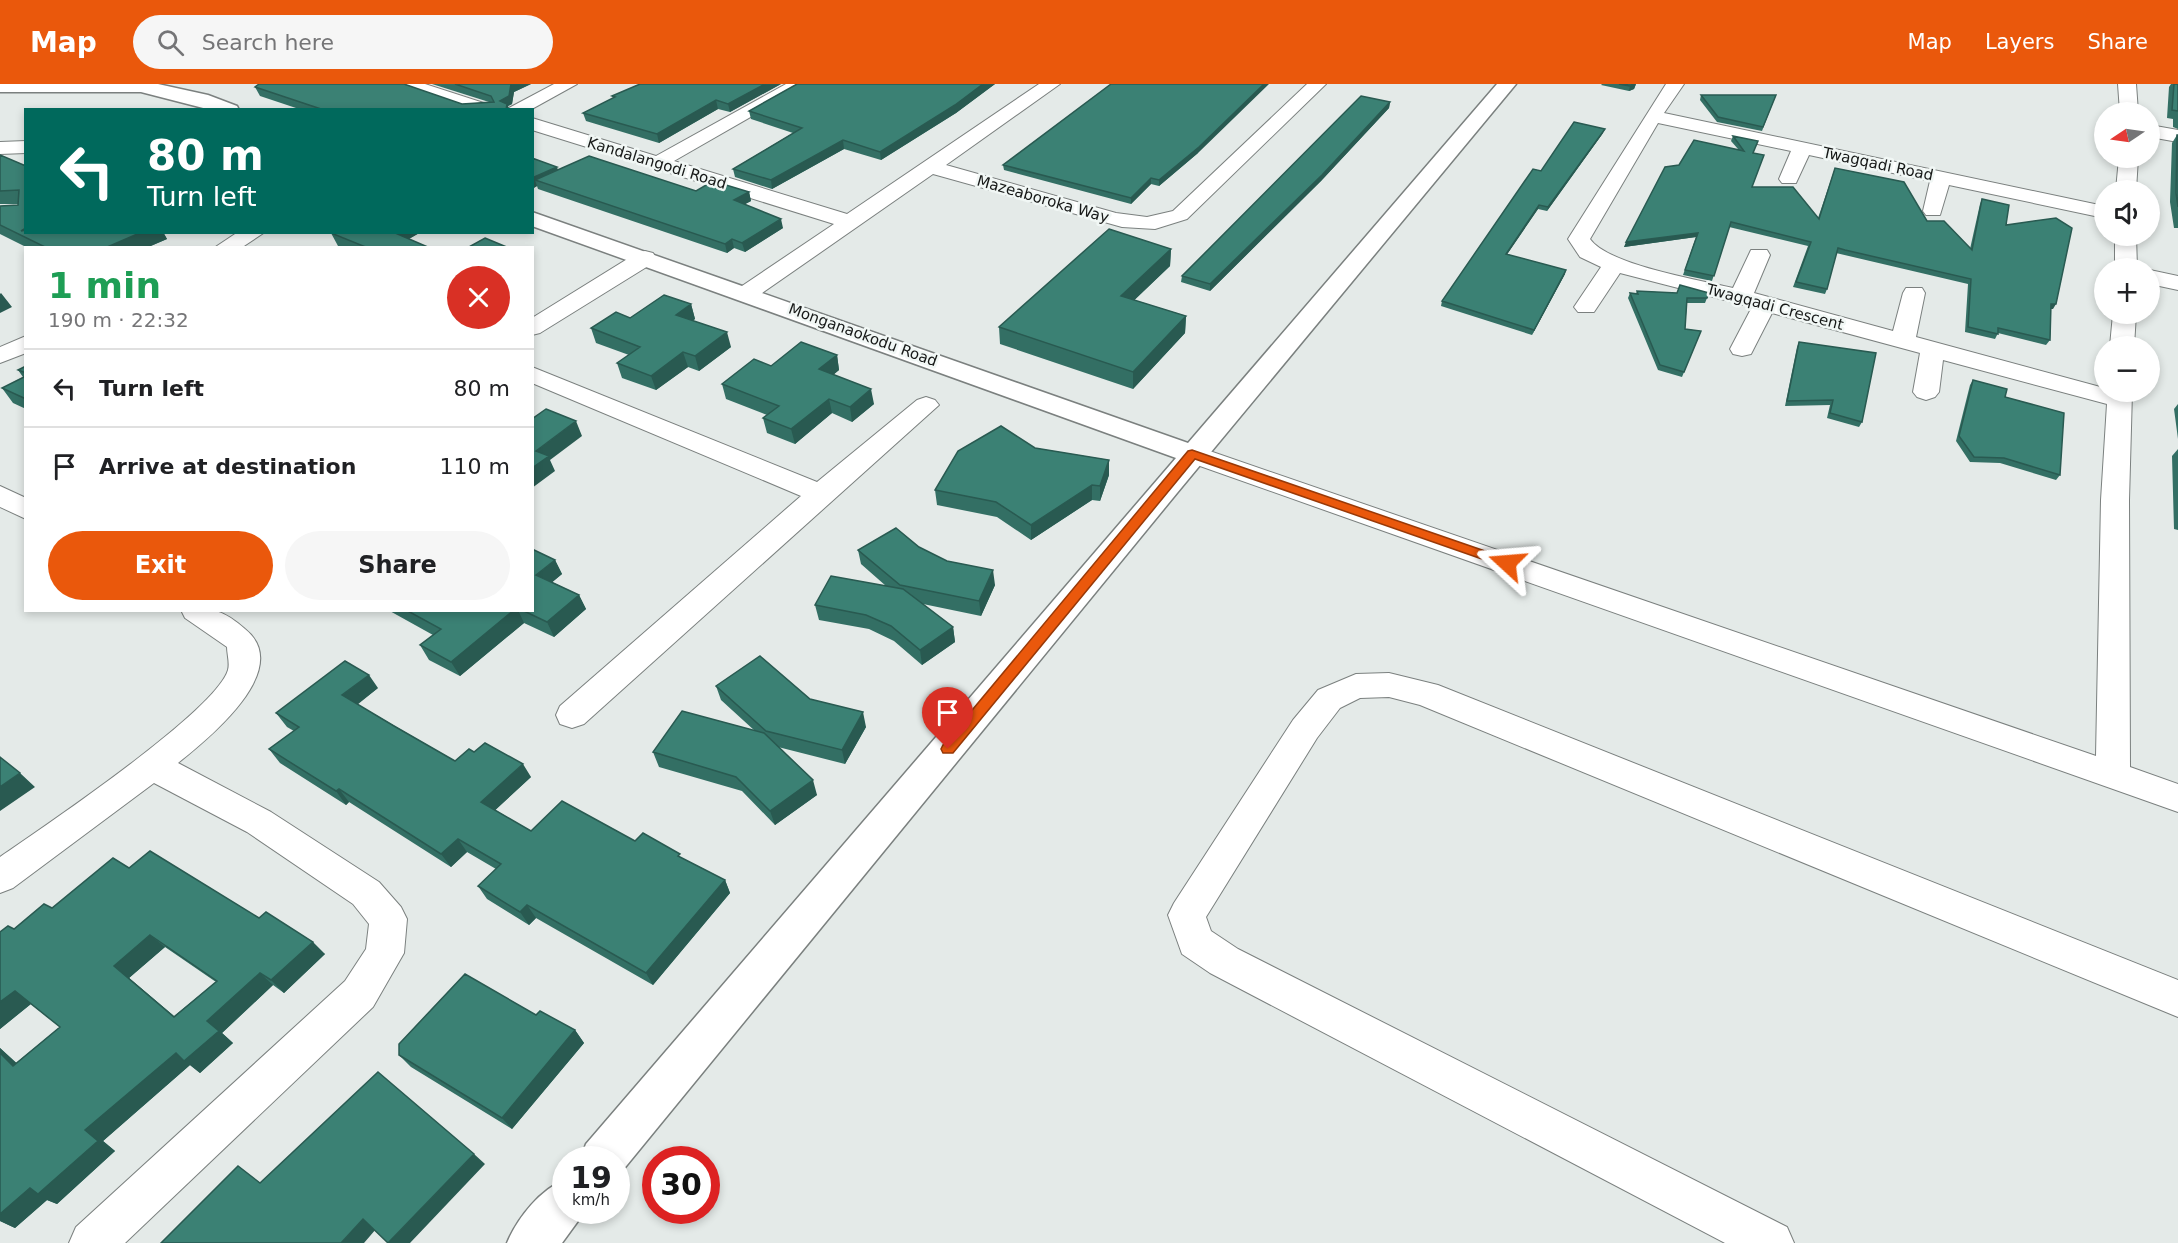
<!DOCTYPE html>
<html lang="en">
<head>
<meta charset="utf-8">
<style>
  body { margin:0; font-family:"DejaVu Sans",sans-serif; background:#f6f6f6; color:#202124; height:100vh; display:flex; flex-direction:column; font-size:22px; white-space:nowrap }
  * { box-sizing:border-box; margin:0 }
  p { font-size:20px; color:#757577 }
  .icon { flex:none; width:33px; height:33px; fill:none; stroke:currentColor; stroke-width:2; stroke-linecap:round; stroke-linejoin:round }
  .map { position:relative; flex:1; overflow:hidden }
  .details { position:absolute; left:24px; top:162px; width:510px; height:366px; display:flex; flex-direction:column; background:#fff; border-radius:0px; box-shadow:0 3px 9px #0003 }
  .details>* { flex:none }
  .guide { position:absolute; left:24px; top:24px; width:510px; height:126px; border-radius:0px; box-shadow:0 3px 9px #0003; background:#00695c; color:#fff; overflow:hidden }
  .needle { width:39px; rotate:257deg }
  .controls { position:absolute; left:2094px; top:18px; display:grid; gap:12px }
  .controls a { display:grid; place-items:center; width:66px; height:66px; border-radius:50%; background:#fff; box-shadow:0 3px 9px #0003; font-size:30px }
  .speed { position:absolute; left:552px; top:1062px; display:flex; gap:12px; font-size:30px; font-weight:700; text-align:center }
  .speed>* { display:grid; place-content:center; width:78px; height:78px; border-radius:50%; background:#fff; box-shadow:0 3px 9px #0003; line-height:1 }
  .speed small { font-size:15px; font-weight:400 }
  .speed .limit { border:9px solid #d22; background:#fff; color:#111 }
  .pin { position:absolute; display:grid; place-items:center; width:51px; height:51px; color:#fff; margin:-62px -26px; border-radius:50% 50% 50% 0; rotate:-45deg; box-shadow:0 0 6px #0007 }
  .pin .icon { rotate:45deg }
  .me { position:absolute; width:66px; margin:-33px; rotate:289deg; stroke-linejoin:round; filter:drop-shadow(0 0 4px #0008) }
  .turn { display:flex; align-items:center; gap:21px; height:126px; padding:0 24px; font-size:27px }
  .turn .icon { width:78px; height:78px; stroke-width:2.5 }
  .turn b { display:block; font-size:42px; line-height:51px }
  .round { display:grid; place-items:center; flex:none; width:63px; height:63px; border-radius:32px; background:#f6f6f6 }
  .head { display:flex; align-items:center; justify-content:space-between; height:102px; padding:0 24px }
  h1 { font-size:36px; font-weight:700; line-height:45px; color:#1e9e55 }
  .cta { display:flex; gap:12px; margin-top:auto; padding:12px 24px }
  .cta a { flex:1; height:69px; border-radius:36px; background:#ea580c; color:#fff; font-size:24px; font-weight:700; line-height:69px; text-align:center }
  .cta a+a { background:#f6f6f6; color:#202124 }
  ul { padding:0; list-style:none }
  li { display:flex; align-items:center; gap:18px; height:78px; padding:0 24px; border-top:2px solid #e0e0e0 }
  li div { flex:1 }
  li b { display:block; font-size:22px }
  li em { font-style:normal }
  header { display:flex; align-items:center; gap:36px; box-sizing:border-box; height:84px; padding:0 30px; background:#ea580c; color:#fff }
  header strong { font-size:28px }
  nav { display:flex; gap:33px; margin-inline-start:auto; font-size:21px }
  .search { width:420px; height:54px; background:#f6f6f6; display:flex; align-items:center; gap:15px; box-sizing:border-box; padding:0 21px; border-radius:33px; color:#757577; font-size:22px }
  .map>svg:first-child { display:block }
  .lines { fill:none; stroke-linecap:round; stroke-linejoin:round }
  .street-casing { stroke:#7b807f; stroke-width:2 }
  .secondary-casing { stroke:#7b807f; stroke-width:3 }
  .street { fill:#fff; fill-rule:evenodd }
  .secondary { fill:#fff; fill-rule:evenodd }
  .wall { fill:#336f64; fill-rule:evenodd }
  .shaded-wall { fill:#295a51 }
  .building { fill:#3b8174; stroke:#295a51; stroke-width:1.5; fill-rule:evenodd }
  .route { fill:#ea580c; stroke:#983908; stroke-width:1.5 }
  .labels { text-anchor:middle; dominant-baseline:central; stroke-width:5; stroke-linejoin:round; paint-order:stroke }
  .far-street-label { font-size:15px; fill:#161817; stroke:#f1f7f5 }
</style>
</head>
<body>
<header>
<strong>Map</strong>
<div class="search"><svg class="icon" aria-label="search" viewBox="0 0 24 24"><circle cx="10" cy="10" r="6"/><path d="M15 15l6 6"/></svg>Search here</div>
<nav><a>Map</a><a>Layers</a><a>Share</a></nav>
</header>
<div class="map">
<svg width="2178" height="1159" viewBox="0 0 2178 1159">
  <rect width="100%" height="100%" fill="#e4eae8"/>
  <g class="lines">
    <defs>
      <path id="street" d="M398,0H425L493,22L495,26H466L401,4Z
        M554,0H577L530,26H505Z
        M786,0H808L674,77L847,130L1039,0H1060L946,81L1116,129L1147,133L1173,127L1307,0H1326L1187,135L1155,145L1122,143L933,90L755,214H739L736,209L739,204L834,140L532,46V34L656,72Z
        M1666,0H1684L1664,29L2104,122V134L1949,101L1940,131H1926L1923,127L1930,97L1809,71L1796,99H1782L1779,95L1791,67L1658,39L1590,155C1608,181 1700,196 1733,204L1751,166H1767L1770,171L1754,209L1893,247L1903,209L1906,204H1922L1925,209L1916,253L2104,304V308H2132L2129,416L2130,683L2178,700V728L1183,376L1179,370L1183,364L1192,362L1201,364L2096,672L2101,416L2107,320L1943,276L1939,308L1935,313L1926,316L1917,313L1913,308L1920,269L1772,229L1751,270L1742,272L1733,270L1730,265L1752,223L1620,189L1594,228H1578L1574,223L1601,183L1580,173L1568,155Z
        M2118,0H2136L2138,28H2120Z
        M2150,41L2178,46V58L2150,53Z
        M26,57V69L0,70V58Z
        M2119,74H2138L2136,106H2116Z
        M238,148H265L241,164H214Z
        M2115,152H2136L2137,184H2115Z
        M645,167L653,169L656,174L653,179L540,249L532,251V234L637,169Z
        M2150,186L2178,192V206L2150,200Z
        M2113,230H2136L2134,262H2110Z
        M26,252V269L0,279V263Z
        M532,283L817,398L917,316L926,313L935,316L939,321L584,640L572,644L560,640L556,631L560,622L801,412L532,299Z
        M0,402L26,414V435L0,423Z
        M181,526C214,526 219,523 245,545C295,585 208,655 178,679L271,728L379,798L401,823L407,835L404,869L373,923L125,1159H69L76,1143L345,897L366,865L369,840L353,820L247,748L154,699L13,804L0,809V773C42,744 216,627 228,586C230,579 227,570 227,563L185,534Z
        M1389,589L1438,601L2178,896V933L1420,621L1389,613L1360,614L1340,624L1317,654L1206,833L1211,847L1238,865L1787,1143L1794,1159H1725L1210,889L1182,870L1168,831L1174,819L1293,636L1318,606L1356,590Z"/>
      <path id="secondary" d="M0,0H158L208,11L237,22L239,26H211L141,8H0Z
        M1497,0H1516L1177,409L618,1092L616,1076H580L586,1060L1176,374L532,142V128L1188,359Z
        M566,1095V1126H586L562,1159H507C518,1133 540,1106 566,1095Z"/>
    </defs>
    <use href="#street" class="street-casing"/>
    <use href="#secondary" class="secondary-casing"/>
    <use href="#street" class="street"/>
    <use href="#secondary" class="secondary"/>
  </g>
  <path class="wall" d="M432,0H531L514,8L512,20L508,22L509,26H302L260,12L255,3L462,20L489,18Z
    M781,0L730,28L718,25L659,59L586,37L583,29L613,14L612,12Z
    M797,0H995L956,29L881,76L844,65L772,105L735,93L733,85L793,49L751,35L749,27Z
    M1602,0H1636L1634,5L1629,7L1601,1Z
    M2171,0H2178V45L2173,43V35L2167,34L2169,3Z
    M1701,11H1776L1762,47L1717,38L1700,16Z
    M1390,18L1389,24L1321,97L1210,207L1181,198L1182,192Z
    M1603,49L1547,127L1538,125L1507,170L1565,190L1532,251L1441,222L1442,217L1541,87Z
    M2177,51H2178V144H2174L2170,118L2172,59Z
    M1733,52L1753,69L1752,103L1818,134L1835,84L1927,137L1970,165L1980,120L1982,115L2006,141L2053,225H2051L2050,256L2046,261L1998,249L1995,255L1965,248L1968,200L1836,169L1827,205L1825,210L1793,203L1808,162L1729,143L1712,197L1683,191L1696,153L1624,163L1679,81L1738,65L1731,57Z
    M1198,69L1159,102L1151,100L1131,120L1004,86L1003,81Z
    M0,71L26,82V148H163L167,155L146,164H28L0,150V122L18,121V120H0Z
    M532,74L558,86L696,107L749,108L751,117L745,120L783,144L745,168L734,164L727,169L538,105L537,102L532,105Z
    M421,148L409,155L430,164H341L338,162L331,149Z
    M1171,165L1170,182L1134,216L1186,232L1185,249L1133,305L1000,260L999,243Z
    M1637,207L1677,209H1709L1705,219H1687L1685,245L1701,247L1682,293L1658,286L1628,214L1630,209L1636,210Z
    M691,220L695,235L692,237L731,263L699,287L688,283L656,306L622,294L617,279L629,271L596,259L591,244L630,234Z
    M1799,258L1862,338L1859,343L1827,334L1830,321L1785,322L1797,263Z
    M837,271L839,286L833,291L874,320L852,338L832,329L795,360L767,349L763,334L767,331L726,315L722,300L771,282Z
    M26,282V325L13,319L2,304L23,293L18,286Z
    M1973,296L2005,313L2060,391L2056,396L2000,379L1970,378L1956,357L1970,301Z
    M2178,320V355L2174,325Z
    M1035,364L1109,376V391L1100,417L1092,416L1031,456L997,433L937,421L935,406Z
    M2178,365V446L2174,445L2172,372Z
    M919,463L995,501L981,532L923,520L953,543L955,558L922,581L894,557L869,545L819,536L815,521L886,502L861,480L858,466Z
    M555,476L562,490L552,498L579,511L586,525L554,553L524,539L460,592L429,576L420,561L433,551L388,526H532Z
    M716,602L810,615L866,643L845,680L778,663L817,711L775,741L742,707L659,683L653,668L755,647L721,616Z
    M378,604L357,620L455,677L474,668L531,693L495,726L531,747L635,757L682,774L725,796L730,809L653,901L536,834L529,841L487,815L478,802L496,785L467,768L451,783L349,718L346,721L280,679L269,665L294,647L287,643L276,629Z
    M129,784L259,834L325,870L284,909L273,901L222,949L233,959L200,989L190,981L103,1057L115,1067L57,1120L47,1116L15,1144L0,1137V964L16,979L60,943L31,920L0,945V848L14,845L52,824ZM165,863L216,898L174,932L129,894Z
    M536,931L575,946L584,959L512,1045L411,983L399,971Z"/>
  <path class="shaded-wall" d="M511,0H531L514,8L512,20L508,22L509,26H506L500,17Z
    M765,0H781L730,28L728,20Z
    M983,0H995L956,29L881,76L880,68Z
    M1264,0H1269L1198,69L1159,102V96Z
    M1636,0L1634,5L1629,7L1630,2Z
    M716,16L718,25L659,59L657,50Z
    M1390,18L1389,24L1321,97L1210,207V200Z
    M1605,45L1603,49L1547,127L1548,123Z
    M843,56L844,65L772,105L771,96Z
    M557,83L560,92L535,96L537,102L532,105V94Z
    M1151,94V100L1131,120V114Z
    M749,108L751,117L736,125L734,116Z
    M1539,121L1538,125L1504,175L1506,170Z
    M781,135L783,144L745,168L742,159Z
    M142,148H163L167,155L146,164H105Z
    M392,148H421L398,161Z
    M1698,149L1696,153L1624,163L1626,158Z
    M732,155L734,164L727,169L725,160Z
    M1171,165L1170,182L1121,229V212Z
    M1566,186L1565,190L1532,251L1534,246Z
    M1,209L12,223L0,229V210Z
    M691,220L695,235L680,245L676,231Z
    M2051,220H2056L2053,225H2048Z
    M1186,232L1185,249L1133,305V288Z
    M727,248L731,263L699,287L695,272Z
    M683,268L688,283L656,306L651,292Z
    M837,271L839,286L822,300L819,285Z
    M871,305L874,320L852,338L850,323Z
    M829,315L832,329L795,360L791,345Z
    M576,337L582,352L550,376L555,387L532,404V384L536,367Z
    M1109,376V391L1100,417V402Z
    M1092,401V416L1031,456V441Z
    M555,476L562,490L543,506L536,491Z
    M993,486L995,501L981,532L979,517Z
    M579,511L586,525L554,553L547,538Z
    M514,526H518L524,539L460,592L451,578Z
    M953,543L955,558L922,581L920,566Z
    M369,591L378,604L352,625L342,611Z
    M863,628L866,643L845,680L842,666Z
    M523,680L531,693L490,731L481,718Z
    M20,689L35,703L0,727V703Z
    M813,696L817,711L775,741L770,727Z
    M339,705L349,718L346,721L336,707Z
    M458,755L467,768L451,783L441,770Z
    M725,796L730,809L653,901L646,889Z
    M527,821L536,834L529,841L520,828Z
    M150,851L165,863L129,894L189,945L114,882Z
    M313,858L325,870L284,909L271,896Z
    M260,889L273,901L222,949L233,959L200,989L190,981L103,1057L115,1067L57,1120L47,1116L15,1144L0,1137V1130L85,1046L207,937Z
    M15,907L32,919L0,945V918Z
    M575,946L584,959L512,1045L502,1034Z
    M0,964L32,993L13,982L0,969Z
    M474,1070L485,1080L410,1159H388Z
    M363,1135L376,1145L364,1159H341Z"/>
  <path class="building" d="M259,0H404L462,20L494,18L491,12L455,0H511L509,12L500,17L507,20L506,26H324L255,3Z
    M640,0H765L728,20L716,16L657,50L583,29L615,13L612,12Z
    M797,0H983L955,21L880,68L843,56L771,96L733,85L802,44L749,27Z
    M1111,0H1264L1199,63L1159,96L1151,94L1131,114L1003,81Z
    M1619,0H1635L1630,2Z
    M2174,0H2178V27L2172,26Z
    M1701,11H1776L1763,43L1718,33Z
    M1361,12L1390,18L1322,91L1210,200L1182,192Z
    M1574,38L1605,45L1548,123L1539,121L1506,170L1566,186L1534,246L1442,217L1533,85L1541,87Z
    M2177,51H2178V123L2176,109Z
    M1733,52L1758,57L1753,69L1764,71L1752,103H1793L1819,135L1835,84L1904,98L1927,137H1944L1972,166L1982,115L2009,121L2006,141L2056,134L2072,144L2056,220H2051L2050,256L1998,244V250L1968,243L1971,195L1845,166L1838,164L1827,205L1796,198L1811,158L1731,138L1714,192L1685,186L1698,149L1626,158L1665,83L1679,81L1694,56L1744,67Z
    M0,71L26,82V144L21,147L26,146V148H142L105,164H47L0,141V122L18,121L19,106L0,107Z
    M589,72L696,107L713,97L749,108L734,116L781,135L742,159L732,155L725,160L535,96Z
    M532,74L557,83L532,94Z
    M1109,145L1171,165L1121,212L1186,232L1133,288L999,243Z
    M332,148H393L430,164H368L331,149Z
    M485,154L509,164H467Z
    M1680,201L1709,209L1707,214H1687L1685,245L1701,247L1684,288L1660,281L1630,209L1638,210L1637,207L1677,209Z
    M664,211L691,220L676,231L727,248L695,272L683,268L651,292L617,279L640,263L591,244L616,228L630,234Z
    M801,258L837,271L819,285L871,305L850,323L829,315L791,345L763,334L779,322L722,300L754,275L771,282Z
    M1799,258L1876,269L1862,338L1830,329L1833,316L1787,317Z
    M26,282V289L18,286Z
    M26,292V315L2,304Z
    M1973,296L2007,305L2005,313L2064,329L2060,391L2004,374L1974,373L1959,352Z
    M546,325L576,337L536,367L549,372L532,384V335Z
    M1001,342L1035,364L1109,376L1100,402L1092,401L1031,441L996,418L935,406L958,367Z
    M896,444L919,463L947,477L993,486L979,517L900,501L858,466Z
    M532,465L555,476L536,491L579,511L547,538L522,526H532Z
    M831,492L903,505L953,543L920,566L891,542L866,531L815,521Z
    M406,526H514L451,578L420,561L441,545Z
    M760,572L810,615L863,628L842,666L766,647L716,602Z
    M345,577L369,591L342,611L394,642L455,677L469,665L474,668L485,659L523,680L481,718L531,747L562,717L635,757L643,749L680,770L678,772L725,796L646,889L527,821L520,828L478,802L501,780L458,755L441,770L339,705L336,707L269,665L299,643L276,629Z
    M682,627L764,649L813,696L770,727L736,693L653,668Z
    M0,673L20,689L0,703Z
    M150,767L259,834L266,828L313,858L271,896L260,889L207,937L219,947L184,977L176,969L85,1046L98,1057L38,1110L30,1104L0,1130V969L13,982L60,943L15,907L0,918V848L8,842L14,845L44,820L52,824L113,774L129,784ZM150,851L217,897L174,933L114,882Z
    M465,890L536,931L540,927L575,946L502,1034L399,971V960Z
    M378,988L474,1070L388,1159L363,1135L341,1159H161L238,1082L260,1099Z"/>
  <path class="route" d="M1192,366L1511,476L1513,479L1507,484L1502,482L1195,375L953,669H943L941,665L943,661L1188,367Z"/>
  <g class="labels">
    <g class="far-street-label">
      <text transform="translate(657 79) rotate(17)">Kandalangodi Road</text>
      <text transform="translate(1878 80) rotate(12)">Twagqadi Road</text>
      <text transform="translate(1043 115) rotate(16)">Mazeaboroka Way</text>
      <text transform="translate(1775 223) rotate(15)">Twagqadi Crescent</text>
      <text transform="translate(863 251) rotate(20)">Monganaokodu Road</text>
    </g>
  </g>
</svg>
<div class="controls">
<a><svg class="needle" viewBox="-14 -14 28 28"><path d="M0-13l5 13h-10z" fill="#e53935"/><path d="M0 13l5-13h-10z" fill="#757577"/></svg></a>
<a><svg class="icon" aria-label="sound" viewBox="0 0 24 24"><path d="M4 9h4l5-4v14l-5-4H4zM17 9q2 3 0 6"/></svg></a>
<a>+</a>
<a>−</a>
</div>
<div class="speed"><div>19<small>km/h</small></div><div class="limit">30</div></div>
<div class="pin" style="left:948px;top:665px;background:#d93025"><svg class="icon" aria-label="arrive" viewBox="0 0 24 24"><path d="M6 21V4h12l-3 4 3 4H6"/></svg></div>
<svg class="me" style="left:1507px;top:479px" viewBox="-20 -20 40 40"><path d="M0-17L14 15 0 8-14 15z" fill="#ea580c" stroke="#fff" stroke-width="4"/></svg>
<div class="guide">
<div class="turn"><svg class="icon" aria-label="left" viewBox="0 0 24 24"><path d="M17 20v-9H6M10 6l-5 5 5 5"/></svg><div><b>80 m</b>Turn left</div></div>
</div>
<section class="details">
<div class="head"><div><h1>1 min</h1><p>190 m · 22:32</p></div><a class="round" style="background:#d93025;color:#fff"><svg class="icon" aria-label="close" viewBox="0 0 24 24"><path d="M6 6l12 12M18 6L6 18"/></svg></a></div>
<ul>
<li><svg class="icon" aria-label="left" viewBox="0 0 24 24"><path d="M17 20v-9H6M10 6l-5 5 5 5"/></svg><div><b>Turn left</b></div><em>80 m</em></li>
<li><svg class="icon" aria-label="arrive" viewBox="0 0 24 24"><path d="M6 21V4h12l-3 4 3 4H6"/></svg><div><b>Arrive at destination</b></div><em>110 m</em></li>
</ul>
<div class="cta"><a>Exit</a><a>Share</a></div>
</section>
</div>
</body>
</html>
